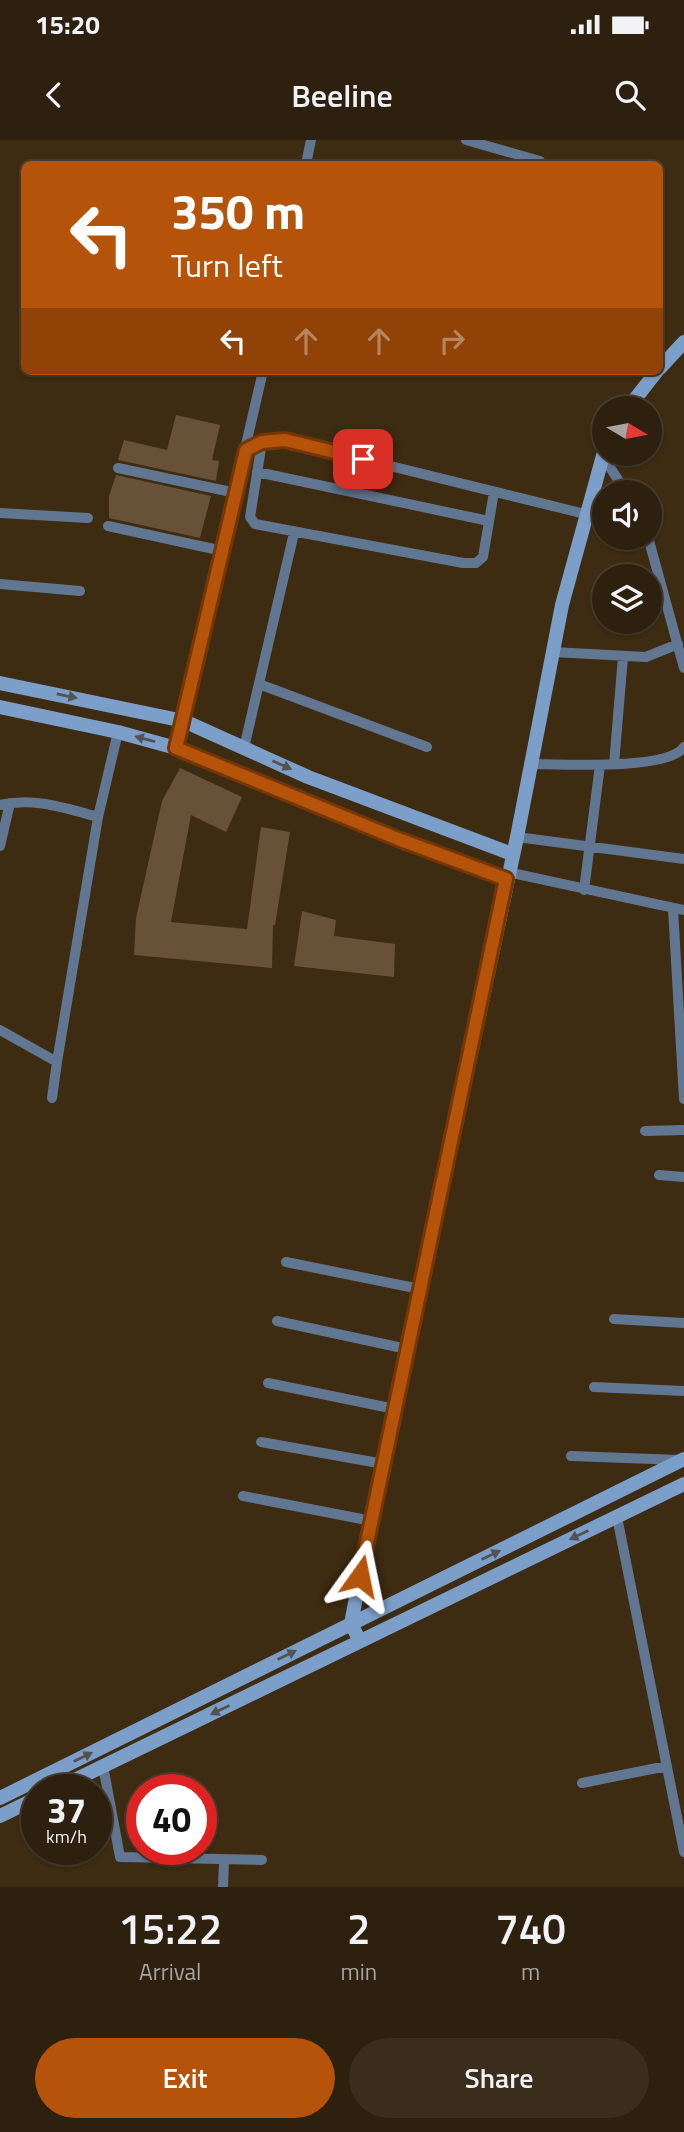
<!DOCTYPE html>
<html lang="en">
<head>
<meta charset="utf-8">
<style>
  body { margin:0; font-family:"Titillium Web",sans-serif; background:#3a2d1c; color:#f1f3f6; height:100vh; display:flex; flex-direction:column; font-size:26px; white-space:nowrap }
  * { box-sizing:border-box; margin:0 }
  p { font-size:23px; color:#a7a39e }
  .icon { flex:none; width:38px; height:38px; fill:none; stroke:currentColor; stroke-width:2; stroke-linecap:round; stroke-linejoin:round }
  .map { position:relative; height:1747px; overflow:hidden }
  .panel { display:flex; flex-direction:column; background:#2e200e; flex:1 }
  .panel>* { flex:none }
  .top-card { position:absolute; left:21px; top:21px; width:642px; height:214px; border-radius:10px; box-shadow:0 2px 5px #0004,0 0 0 2px #493e2e; background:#b45309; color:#fff; overflow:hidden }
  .needle { width:46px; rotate:100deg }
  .controls { position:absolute; left:592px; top:256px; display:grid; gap:14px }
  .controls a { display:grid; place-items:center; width:70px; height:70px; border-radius:50%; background:#2e200e; box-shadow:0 2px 5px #0004,0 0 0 2px #493e2e; font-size:35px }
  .speed { position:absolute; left:21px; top:1634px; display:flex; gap:14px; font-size:35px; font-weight:700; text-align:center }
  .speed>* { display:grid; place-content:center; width:91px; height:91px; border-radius:50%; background:#2e200e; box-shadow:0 2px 5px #0004,0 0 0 2px #493e2e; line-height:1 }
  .speed small { font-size:18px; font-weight:400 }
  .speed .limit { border:10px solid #d22; background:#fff; color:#111 }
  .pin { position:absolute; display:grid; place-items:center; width:60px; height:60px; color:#fff; margin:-30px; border-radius:14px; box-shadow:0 4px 10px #0006 }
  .me { position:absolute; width:77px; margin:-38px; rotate:12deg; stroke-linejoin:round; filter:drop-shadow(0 0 5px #0008) }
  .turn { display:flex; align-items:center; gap:24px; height:147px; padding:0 35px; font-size:32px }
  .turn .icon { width:91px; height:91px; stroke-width:2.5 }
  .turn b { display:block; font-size:49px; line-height:60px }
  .lanes { display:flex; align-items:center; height:66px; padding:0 35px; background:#0003; justify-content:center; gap:35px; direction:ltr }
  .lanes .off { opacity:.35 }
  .eta { display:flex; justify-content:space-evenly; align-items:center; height:119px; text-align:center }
  .eta b { font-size:42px; font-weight:600; line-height:49px }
  .action { display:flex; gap:14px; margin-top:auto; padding:14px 35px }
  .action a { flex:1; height:80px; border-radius:42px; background:#b45309; color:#fff; font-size:28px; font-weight:600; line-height:80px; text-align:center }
  .action a+a { background:#3a2d1c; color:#f1f3f6 }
  .status { display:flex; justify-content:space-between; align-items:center; height:49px; padding:0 35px; background:#2e200e; direction:ltr }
  .status svg { height:19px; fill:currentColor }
  header { display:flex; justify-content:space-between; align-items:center; height:91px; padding:0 35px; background:#2e200e; font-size:32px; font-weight:600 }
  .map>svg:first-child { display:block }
  .building { fill:#675237 }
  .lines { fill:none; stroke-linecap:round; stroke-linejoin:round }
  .street { stroke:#617791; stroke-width:10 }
  .secondary { stroke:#7c9fca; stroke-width:14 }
  .oneway { fill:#535452 }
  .route-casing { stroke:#753606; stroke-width:18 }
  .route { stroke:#b45309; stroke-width:12 }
</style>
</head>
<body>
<div class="status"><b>15:20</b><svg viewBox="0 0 49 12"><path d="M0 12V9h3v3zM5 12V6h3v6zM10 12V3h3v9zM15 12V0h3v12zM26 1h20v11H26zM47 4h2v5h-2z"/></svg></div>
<header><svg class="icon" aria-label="back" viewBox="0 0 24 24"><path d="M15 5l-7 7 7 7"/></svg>Beeline<svg class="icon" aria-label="search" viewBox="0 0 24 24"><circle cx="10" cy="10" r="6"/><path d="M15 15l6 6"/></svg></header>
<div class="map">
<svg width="684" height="1747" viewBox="0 0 684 1747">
  <rect width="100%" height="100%" fill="#3d2b12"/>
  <path class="building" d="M176,275L220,285L212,320L219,321L216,341L118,320L124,300L167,310Z
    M116,335L211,356L200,398L109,378V356Z
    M180,628L242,657L226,692L191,675L171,782L247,789L261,687L290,692L275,785H273L272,828L134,815L136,778L162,661Z
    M302,771L336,780L334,796L395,804L394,837L294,826Z"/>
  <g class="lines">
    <path class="street" d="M466,0L540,21
      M306,24L311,0
      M262,302L250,377L255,384L463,423H476L483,417L494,352
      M258,304L274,299L285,300L585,374
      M602,315L626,352
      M118,328L236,353
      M257,332L489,381
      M0,373L88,378
      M108,386L223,411
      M648,397L684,528
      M0,444L80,451
      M553,512L646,517L678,504
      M259,544L427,607
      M176,608L263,231
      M244,608L294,393
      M529,624C558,624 668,631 684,607
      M614,624L623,517
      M0,665C34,657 65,668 98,677
      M517,697L684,719
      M0,706L10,663
      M507,732L684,770
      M584,750L600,625
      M673,769L684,959
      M0,890L57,922L98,677L118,592
      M52,958L57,922
      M645,991L684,990
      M659,1035L684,1037
      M286,1122L420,1149
      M614,1179L684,1183
      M277,1181L407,1209
      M268,1243L395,1269
      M594,1247L684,1251
      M261,1302L384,1324
      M571,1316L680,1320
      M243,1356L372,1381
      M617,1377L684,1712
      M103,1626L120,1717L262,1720
      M582,1643L667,1626
      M223,1747L224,1721"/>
    <path class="secondary" d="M660,228L684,202
      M628,268L657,231
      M0,543L184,581L308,637L512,714
      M0,567L118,592L176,608L398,699L506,739
      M360,1501L351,1484L360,1436L517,697L562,465L604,312
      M54,1650L684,1344
      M0,1658L684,1319
      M0,1676L37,1658"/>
  </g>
  <defs><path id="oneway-solid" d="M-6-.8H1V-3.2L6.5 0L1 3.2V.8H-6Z" transform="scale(1.75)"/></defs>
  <g class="oneway">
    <use href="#oneway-solid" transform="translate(67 556) rotate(11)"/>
    <use href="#oneway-solid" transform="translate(145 599) rotate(-165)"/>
    <use href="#oneway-solid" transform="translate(282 625) rotate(24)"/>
    <use href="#oneway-solid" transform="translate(579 1395) rotate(154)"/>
    <use href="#oneway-solid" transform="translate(491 1415) rotate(-26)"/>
    <use href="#oneway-solid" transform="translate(287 1515) rotate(-26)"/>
    <use href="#oneway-solid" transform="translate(220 1570) rotate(154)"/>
    <use href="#oneway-solid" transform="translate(83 1617) rotate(-26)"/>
  </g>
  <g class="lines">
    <defs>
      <path id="route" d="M360,1436L506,739L398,699L176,608L246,310L262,302L285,300L363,319"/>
    </defs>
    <use href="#route" class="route-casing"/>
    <use href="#route" class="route"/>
  </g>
</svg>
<div class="controls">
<a><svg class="needle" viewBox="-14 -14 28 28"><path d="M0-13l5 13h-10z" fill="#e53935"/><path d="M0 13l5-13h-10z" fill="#a7a39e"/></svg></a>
<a><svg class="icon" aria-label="sound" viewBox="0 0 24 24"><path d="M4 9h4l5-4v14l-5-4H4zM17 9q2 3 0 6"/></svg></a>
<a><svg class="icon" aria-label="layers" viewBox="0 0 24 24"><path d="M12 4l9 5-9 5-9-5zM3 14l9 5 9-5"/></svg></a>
</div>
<div class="speed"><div>37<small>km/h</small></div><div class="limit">40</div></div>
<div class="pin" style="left:363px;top:319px;background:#d93025"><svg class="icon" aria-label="arrive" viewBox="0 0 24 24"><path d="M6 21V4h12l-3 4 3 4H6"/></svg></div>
<svg class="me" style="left:360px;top:1436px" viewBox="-20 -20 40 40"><path d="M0-17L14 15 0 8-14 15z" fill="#b45309" stroke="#fff" stroke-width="4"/></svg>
<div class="top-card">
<div class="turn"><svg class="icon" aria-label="left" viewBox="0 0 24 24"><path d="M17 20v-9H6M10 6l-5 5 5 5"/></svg><div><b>350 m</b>Turn left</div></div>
<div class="lanes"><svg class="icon" aria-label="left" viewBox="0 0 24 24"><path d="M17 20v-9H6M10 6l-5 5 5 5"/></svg><svg class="icon off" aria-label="ahead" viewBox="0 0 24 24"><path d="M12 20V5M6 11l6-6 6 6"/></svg><svg class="icon off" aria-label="ahead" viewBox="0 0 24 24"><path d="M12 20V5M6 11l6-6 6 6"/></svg><svg class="icon off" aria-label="right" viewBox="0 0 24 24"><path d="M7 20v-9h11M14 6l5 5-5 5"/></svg></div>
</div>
</div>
<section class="panel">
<div class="eta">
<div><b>15:22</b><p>Arrival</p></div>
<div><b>2</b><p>min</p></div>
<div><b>740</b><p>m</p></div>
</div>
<div class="action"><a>Exit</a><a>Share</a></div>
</section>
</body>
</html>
